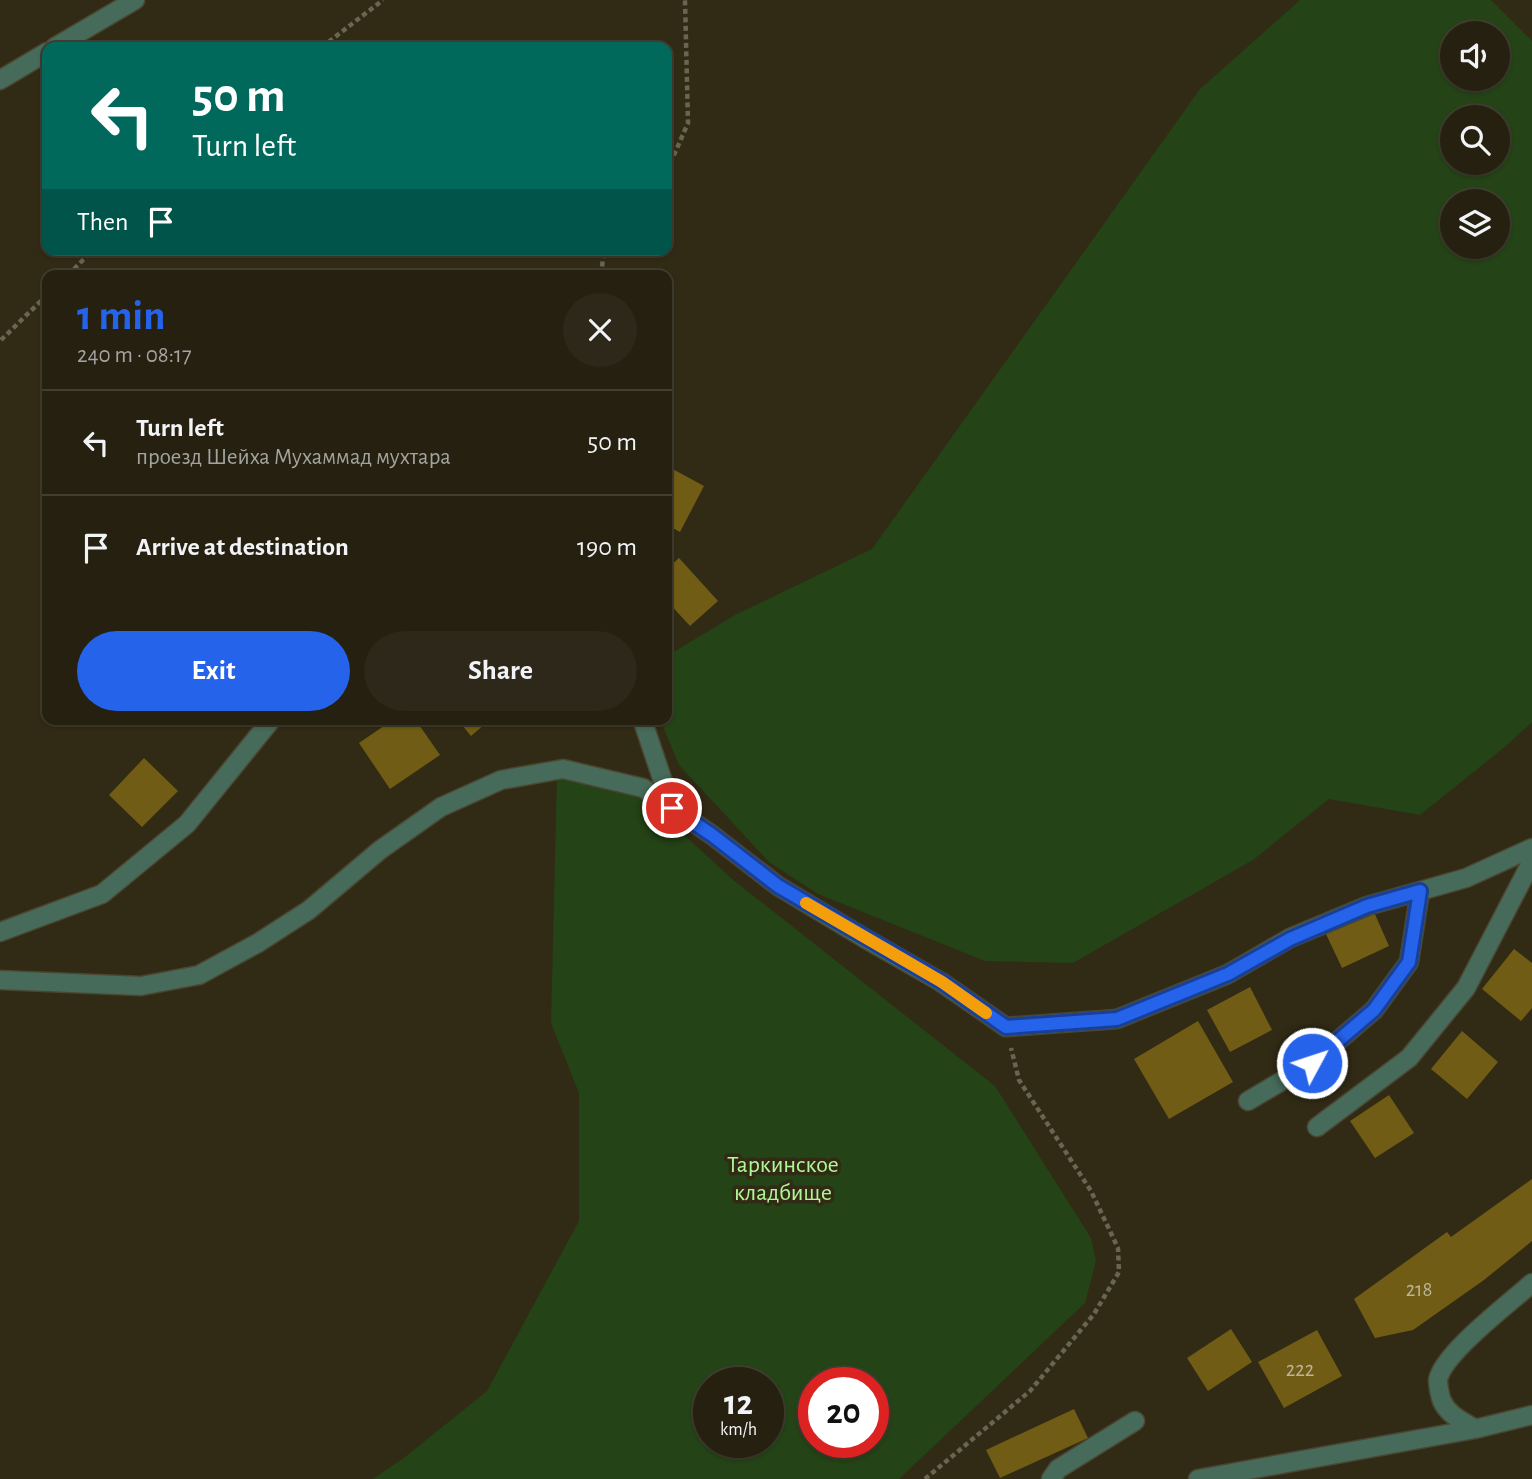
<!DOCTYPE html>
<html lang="en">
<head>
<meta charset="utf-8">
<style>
  body { margin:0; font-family:"Alegreya Sans",sans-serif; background:#2d2819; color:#f1f3f6; height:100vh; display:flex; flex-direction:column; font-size:26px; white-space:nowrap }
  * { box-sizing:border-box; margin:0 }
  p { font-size:23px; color:#a3a39f }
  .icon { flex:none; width:38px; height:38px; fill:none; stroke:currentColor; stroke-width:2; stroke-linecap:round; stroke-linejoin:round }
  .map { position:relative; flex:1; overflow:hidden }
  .panel { position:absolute; left:42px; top:270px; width:630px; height:455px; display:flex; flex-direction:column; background:#252010; border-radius:14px; box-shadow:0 2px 5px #0004,0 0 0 2px #423e30 }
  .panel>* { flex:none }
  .guide { position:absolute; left:42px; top:42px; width:630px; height:214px; border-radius:14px; box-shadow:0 2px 5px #0004,0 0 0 2px #423e30; background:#00695c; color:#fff; overflow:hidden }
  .buttons { position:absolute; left:1440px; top:21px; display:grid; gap:14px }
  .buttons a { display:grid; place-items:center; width:70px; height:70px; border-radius:50%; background:#252010; box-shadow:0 2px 5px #0004,0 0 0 2px #423e30; font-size:35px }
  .speed { position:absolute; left:693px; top:1367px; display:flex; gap:14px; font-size:35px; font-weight:700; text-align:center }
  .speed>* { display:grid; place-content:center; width:91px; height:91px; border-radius:50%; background:#252010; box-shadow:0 2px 5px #0004,0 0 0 2px #423e30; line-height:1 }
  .speed small { font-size:18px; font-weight:400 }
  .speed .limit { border:10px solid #d22; background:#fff; color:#111 }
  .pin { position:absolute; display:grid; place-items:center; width:60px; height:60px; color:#fff; margin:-30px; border:4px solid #fff; border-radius:50%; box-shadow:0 2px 7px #0007 }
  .me { position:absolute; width:77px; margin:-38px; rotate:50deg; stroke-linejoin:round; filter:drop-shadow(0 0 5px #0008) }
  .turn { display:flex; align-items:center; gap:24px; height:147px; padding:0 35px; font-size:32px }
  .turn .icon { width:91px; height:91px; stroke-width:2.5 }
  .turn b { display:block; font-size:49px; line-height:60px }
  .then { display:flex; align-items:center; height:66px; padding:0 35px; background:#0003; gap:14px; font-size:26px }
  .round { display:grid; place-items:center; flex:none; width:74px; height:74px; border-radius:37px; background:#2d2819 }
  .headline { display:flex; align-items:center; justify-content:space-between; height:119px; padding:0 35px }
  h1 { font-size:42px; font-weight:700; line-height:52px; color:#2563eb }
  .button { display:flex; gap:14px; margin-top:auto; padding:14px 35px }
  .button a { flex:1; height:80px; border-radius:42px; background:#2563eb; color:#fff; font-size:28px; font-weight:700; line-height:80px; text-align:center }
  .button a+a { background:#2d2819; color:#f1f3f6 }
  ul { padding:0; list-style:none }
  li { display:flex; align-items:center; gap:21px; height:105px; padding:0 35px; border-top:2px solid #423e30 }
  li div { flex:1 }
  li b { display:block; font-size:26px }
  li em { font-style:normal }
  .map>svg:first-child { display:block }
  .green { fill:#244316; fill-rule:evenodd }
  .building { fill:#705c14 }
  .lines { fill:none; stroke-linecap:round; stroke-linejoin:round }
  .minor-casing { stroke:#4b4631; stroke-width:21 }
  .path { stroke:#6a6552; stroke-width:4.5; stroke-dasharray:5 3.5; stroke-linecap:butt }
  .minor { stroke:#466b5a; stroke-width:18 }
  .route-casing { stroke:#184099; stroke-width:18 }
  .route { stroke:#2563eb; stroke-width:12 }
  .slow { stroke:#f59e0b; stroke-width:12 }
  .labels { text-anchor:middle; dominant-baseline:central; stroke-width:7; stroke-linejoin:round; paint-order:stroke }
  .number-label { font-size:21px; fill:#bcb498 }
  .park-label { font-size:24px; fill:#b2f797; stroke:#312b15 }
</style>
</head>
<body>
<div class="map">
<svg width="1532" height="1479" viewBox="0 0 1532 1479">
  <rect width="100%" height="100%" fill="#312b15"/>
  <path class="green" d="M1300,0H1491L1532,41V722L1506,746L1420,815L1329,799L1253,860L1073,963L985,961L818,894L769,862L679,765L660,719H667V656L735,615L872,549L1200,89ZM1452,33H1498V79H1452ZM1452,117H1498V163H1452ZM1452,201H1498V247H1452Z
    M557,775L643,797L732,879L995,1086L1091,1238L1096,1261L1085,1303L899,1479H373L405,1457L487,1391L579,1221V1093L551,1023ZM709,1382H768V1442H709ZM814,1382H873V1442H814Z"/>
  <path class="building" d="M667,466L704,486L680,532L667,525Z
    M679,558L718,601L690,626L667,601V569Z
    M394,719H415L440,755L390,789L359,743Z
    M457,719H491L471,736Z
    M144,758L178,791L142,827L109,795Z
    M1374,912L1389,946L1342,968L1326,934Z
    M1514,949L1532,963V1008L1521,1021L1482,989Z
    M1250,987L1272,1030L1230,1052L1207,1010Z
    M1198,1021L1233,1082L1169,1119L1134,1059Z
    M1462,1031L1498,1062L1467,1099L1431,1069Z
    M1389,1095L1414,1133L1375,1158L1350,1121Z
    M1532,1179V1241L1484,1280L1413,1330L1375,1338L1354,1299L1447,1232L1451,1237Z
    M1231,1329L1252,1362L1208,1391L1187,1358Z
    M1317,1330L1342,1376L1284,1408L1258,1362Z
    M1074,1409L1088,1438L1000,1478L986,1450Z"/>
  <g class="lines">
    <defs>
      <path id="minor" d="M55,47L135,0
        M0,80L47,52
        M642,719L672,808
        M0,932L102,894L187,824L272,719
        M0,980L141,986L199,975L258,943L309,910L380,850L441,807L501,780L563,769L643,788L712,835L778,886L866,939L941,982L1006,1027L1117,1019L1228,974L1290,938L1367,906L1466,878L1532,848
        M1248,1101L1312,1063L1374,1010L1409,962L1420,891
        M1317,1127L1409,1058L1466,988L1532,861
        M1475,1429C1463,1421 1448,1415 1442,1401C1440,1397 1438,1384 1438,1380C1443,1353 1510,1303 1532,1283
        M1051,1479L1058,1469L1135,1421
        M1198,1479L1475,1429L1532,1415"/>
    </defs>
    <use href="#minor" class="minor-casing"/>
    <path class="path" d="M322,47L383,0
      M667,171L688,123L685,0
      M68,275L93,250
      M601,275L604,250
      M1,340L47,295
      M925,1479L1030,1391L1094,1314L1119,1272L1118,1248L1091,1191L1019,1080L1011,1048"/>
    <use href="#minor" class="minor"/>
  </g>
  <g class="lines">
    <defs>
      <path id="route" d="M672,808L712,835L778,886L942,982L1006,1027L1117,1019L1228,974L1290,939L1367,906L1420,891L1409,962L1374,1010L1312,1063"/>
    </defs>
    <use href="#route" class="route-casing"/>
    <use href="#route" class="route"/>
    <path class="slow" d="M806,903L942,982L986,1013"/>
  </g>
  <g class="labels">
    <g class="number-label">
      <text x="1419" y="1289">218</text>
      <text x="1300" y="1369">222</text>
    </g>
    <g class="park-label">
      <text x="783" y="1165">Таркинское<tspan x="783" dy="28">кладбище</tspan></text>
    </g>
  </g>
</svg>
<div class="buttons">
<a><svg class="icon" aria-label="sound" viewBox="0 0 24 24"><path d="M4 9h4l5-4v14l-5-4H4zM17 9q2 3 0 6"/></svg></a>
<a><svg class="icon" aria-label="search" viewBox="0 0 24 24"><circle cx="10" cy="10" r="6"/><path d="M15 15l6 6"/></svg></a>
<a><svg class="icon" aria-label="layers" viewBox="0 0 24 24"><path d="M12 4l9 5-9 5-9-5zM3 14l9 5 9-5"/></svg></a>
</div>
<div class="speed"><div>12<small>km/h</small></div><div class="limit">20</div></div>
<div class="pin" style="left:672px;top:808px;background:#d93025"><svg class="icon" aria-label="arrive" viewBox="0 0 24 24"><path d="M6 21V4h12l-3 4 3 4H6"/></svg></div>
<svg class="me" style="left:1312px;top:1063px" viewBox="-20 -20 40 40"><circle r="17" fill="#2563eb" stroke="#fff" stroke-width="3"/><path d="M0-11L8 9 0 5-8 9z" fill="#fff"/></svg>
<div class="guide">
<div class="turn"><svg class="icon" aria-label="left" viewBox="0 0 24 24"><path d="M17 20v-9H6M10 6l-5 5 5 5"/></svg><div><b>50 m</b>Turn left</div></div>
<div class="then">Then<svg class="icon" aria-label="arrive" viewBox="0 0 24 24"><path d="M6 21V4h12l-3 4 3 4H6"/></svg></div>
</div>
<section class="panel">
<div class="headline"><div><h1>1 min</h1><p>240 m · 08:17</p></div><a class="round"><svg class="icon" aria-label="close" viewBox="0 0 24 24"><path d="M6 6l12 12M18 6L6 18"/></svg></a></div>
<ul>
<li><svg class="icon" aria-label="left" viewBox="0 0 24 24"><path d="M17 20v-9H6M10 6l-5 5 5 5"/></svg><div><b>Turn left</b><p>проезд Шейха Мухаммад мухтара</p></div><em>50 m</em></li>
<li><svg class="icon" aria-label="arrive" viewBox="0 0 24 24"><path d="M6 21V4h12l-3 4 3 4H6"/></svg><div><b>Arrive at destination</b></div><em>190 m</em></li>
</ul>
<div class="button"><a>Exit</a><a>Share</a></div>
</section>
</div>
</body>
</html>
